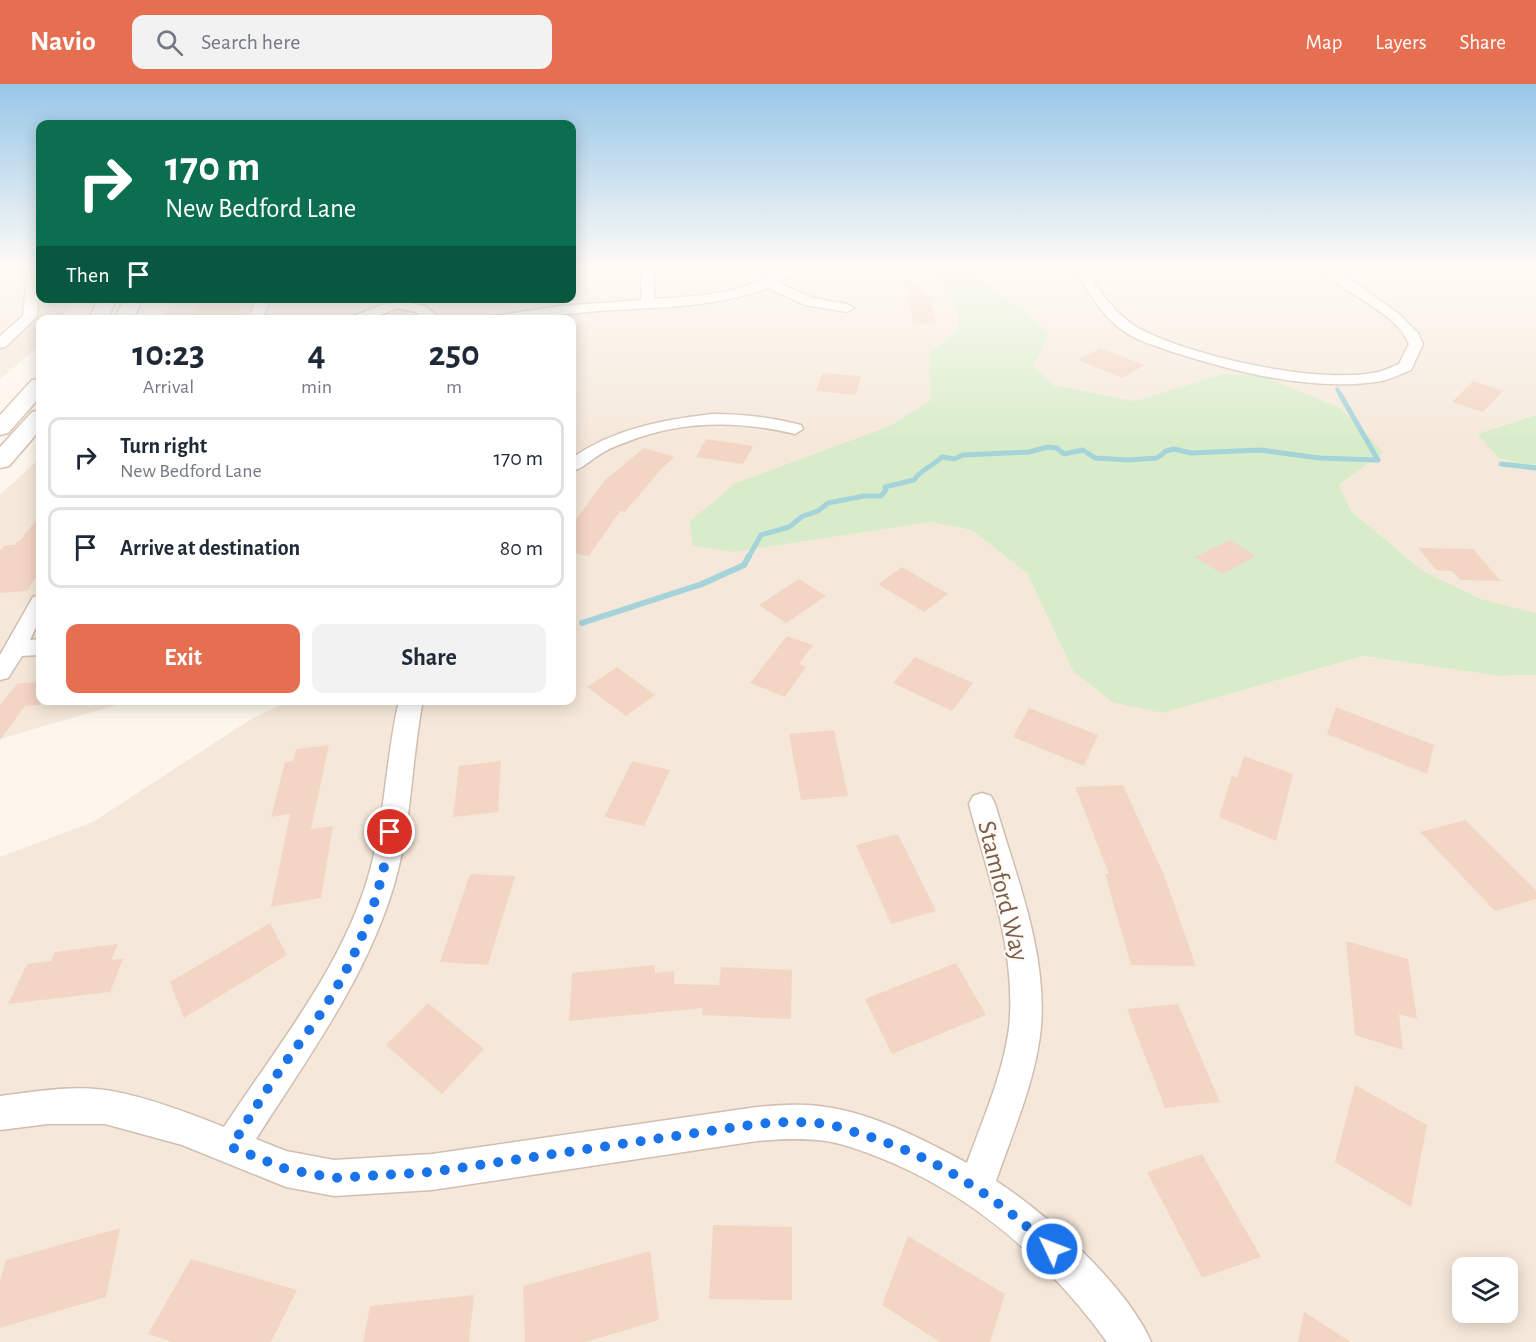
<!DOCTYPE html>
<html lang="en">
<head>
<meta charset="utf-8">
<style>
  body { margin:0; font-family:"Alegreya Sans",sans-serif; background:#f2f2f3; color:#1f2937; height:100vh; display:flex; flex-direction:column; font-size:22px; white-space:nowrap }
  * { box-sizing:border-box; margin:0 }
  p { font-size:20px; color:#747a83 }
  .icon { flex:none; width:33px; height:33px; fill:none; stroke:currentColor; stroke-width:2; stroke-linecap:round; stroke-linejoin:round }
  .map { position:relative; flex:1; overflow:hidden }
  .sheet { position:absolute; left:36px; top:231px; width:540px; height:390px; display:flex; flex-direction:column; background:#fff; border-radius:12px; box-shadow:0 3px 15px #0003 }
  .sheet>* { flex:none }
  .hud { position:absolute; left:36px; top:36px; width:540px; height:183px; border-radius:12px; box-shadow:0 3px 15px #0003; background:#0b6e4f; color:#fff; overflow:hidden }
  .fabs { position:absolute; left:1452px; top:1173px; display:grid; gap:12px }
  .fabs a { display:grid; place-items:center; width:66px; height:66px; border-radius:12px; background:#fff; box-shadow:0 3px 15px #0003; font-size:30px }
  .pin { position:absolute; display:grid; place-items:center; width:51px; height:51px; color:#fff; margin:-26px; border:3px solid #fff; border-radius:50%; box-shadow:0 2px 6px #0007 }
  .me { position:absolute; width:66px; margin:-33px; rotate:313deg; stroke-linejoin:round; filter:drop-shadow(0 0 4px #0008) }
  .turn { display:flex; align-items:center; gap:21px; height:126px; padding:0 30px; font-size:27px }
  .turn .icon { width:78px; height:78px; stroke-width:2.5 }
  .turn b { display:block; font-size:42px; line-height:51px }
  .then { display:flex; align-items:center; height:57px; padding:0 30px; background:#0003; gap:12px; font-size:22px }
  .eta { display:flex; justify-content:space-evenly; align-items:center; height:102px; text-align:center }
  .eta b { font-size:36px; font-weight:700; line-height:42px }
  .button { display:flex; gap:12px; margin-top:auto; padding:12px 30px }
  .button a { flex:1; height:69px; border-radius:12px; background:#e76f51; color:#fff; font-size:24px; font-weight:700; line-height:69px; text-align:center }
  .button a+a { background:#f2f2f3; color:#1f2937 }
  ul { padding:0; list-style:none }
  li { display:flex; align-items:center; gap:18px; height:81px; margin:0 12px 9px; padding:0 18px; border:3px solid #e0e1e3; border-radius:12px }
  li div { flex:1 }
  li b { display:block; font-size:22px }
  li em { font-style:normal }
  header { display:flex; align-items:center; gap:36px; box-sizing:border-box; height:84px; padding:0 30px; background:#e76f51; color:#fff }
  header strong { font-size:28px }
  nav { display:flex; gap:33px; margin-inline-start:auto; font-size:21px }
  .search { width:420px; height:54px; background:#f2f2f3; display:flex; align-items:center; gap:15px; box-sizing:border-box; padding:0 21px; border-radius:12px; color:#747a83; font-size:22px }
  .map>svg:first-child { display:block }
  .residential { fill:#f5e8da; fill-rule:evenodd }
  .green { fill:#d8ecc9 }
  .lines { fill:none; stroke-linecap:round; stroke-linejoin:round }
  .stream-far2 { stroke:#a5d3da; stroke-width:4 }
  .stream-far1 { stroke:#a5d3da; stroke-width:5 }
  .stream { stroke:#a5d3da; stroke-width:6 }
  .building { fill:#f3d5c3 }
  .street-casing { stroke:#d1beb0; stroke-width:3 }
  .secondary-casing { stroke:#d6c0b0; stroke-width:3 }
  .street { fill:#fff; fill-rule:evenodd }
  .secondary { fill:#fff; fill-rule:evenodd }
  .route { stroke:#1a73e8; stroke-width:10; stroke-dasharray:0 18 }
  .labels { text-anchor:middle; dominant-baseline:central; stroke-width:4.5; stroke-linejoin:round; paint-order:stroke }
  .near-street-label { font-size:26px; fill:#7a5c4d; stroke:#fffaf3 }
</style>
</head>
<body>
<header>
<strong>Navio</strong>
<div class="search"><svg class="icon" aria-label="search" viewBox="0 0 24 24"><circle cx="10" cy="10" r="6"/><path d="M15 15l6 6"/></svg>Search here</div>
<nav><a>Map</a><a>Layers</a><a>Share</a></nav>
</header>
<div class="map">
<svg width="1536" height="1258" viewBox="0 0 1536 1258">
  <rect width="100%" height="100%" fill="#fdf6ec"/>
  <path class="residential" d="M0,182H40V214L75,215L60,235L40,236V261L0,295Z
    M572,182H926L958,222L957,247L929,270L932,316L890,342L735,468L931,438L971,446L1027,489L1073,587L1162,629L1363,572L1500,592L1536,591V1258H0V773L93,738L251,635L290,617L572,616V236L161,235L174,215L572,214ZM1462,1184H1508V1228H1462Z
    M966,182H1536V331L1477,350L1499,374L1536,384V529L1481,515L1423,487L1351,427L1339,401L1382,368L1340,324L1222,290L1135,317L1053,301L1033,282L1050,250Z
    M40,374V616L130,617L0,655V411Z"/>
  <path class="green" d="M926,182H966L1050,250L1033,282L1053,301L1135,317L1222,290L1262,292L1340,324L1383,368L1339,401L1351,427L1423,487L1481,515L1536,529V591L1500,592L1363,572L1162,629L1112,618L1073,587L1027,489L971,446L931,438L735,468L693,462L690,437L736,399L890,342L931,316L929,270L957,247L958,223Z
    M1536,331V384L1499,374L1477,350Z"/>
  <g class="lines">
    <path class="stream-far2" d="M1337,305L1341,312"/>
    <path class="stream-far1" d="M1340,310L1378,376
      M1501,380L1536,384
      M748,474L761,451L789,443L803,432L818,427L828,419L864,412H881L886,406L885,403L914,396C920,386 933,382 942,373L954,375L963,371L1029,368L1048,363L1057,364L1064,370L1083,366L1095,374L1128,376L1157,374L1166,367L1174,365L1191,369L1260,366L1319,374L1378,376"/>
    <path class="stream" d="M582,539L702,500L744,481L749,472"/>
  </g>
  <path class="building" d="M904,193L930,212L936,241L913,240Z
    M201,214H245L235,236H190Z
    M1100,264L1145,281L1122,294L1078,276Z
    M822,289L861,292L856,311L816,307Z
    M1473,297L1503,307L1483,328L1452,318Z
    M706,355L753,362L743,380L696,373Z
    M644,364L675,373L662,384L625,428L620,427L589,472L572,469V441L605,396Z
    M40,432V487L27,507L0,509V467L5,461H14L21,455Z
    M1230,456L1256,472L1222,490L1195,473Z
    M1418,464L1473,465L1501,497L1460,496L1452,487L1436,486Z
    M902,483L948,510L924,528L878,500Z
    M799,495L826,512L786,539L759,521Z
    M787,552L813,561L799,580L806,583L785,613L750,599Z
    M915,573L973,599L952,627L893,599Z
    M617,583L655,611L626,632L587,603Z
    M40,598V621L25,622L0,656V621L18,599Z
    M1336,623L1434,661L1427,690L1327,650Z
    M1029,624L1098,651L1084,682L1013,653Z
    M834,646L848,712L801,716L789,650Z
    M329,661L311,745L333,742L321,814L271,823L290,730L271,733L285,678L293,677L296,665Z
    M1244,672L1293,690L1276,757L1219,733L1232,692L1237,694Z
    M501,677L498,728L453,733L459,682Z
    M632,677L670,686L644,742L604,733Z
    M1123,701L1164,791L1196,882L1131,881L1105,790H1109L1075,703Z
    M1465,736L1536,806V815L1495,827L1420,748Z
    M898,750L936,827L891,840L856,761Z
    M470,790L515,792L488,881L440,878Z
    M270,839L287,871L184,934L170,898Z
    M1346,857L1408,875L1417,935L1399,930L1403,966L1355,951Z
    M118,860L111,876L123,875L110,908L8,920L27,880L51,877L55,868Z
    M956,879L986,931L892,970L865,915Z
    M655,881V889L674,887V900L719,901L721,883L792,886L791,935L702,931L703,924L569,937L572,889Z
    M428,919L484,965L442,1010L386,961Z
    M1178,920L1220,1018L1165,1024L1127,925Z
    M1355,1001L1427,1041L1411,1123L1335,1078Z
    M1202,1070L1261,1173L1202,1194L1147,1088Z
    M713,1141L792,1143V1216L709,1215Z
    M120,1144L106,1213L0,1244V1197L6,1176Z
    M908,1152L1005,1210L990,1258H940L882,1221Z
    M650,1167L659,1236L586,1258H525L523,1202Z
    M191,1175L297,1206L271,1258H173L148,1250Z
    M474,1211L469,1258H363L370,1222Z
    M1304,1228L1351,1258H1298Z"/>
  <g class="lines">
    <defs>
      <path id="street" d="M28,182H40L37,233L5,263L0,264V252L23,232Z
        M642,182H654V215C683,213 712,212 739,204C762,198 783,182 806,182L779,199L813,214L847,220L854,224L847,228L805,221L768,204C715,224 655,223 598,227C561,230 525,236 487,236L494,232L560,222L641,216Z
        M1076,182H1088C1091,202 1122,236 1140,245C1194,273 1313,299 1373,289C1382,288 1391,283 1399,280L1409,260C1397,227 1339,208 1316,182H1331L1399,230L1418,249L1423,260L1411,286C1400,290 1388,297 1376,298C1309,307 1236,288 1173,268C1156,262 1137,257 1122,246C1102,232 1090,209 1077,189Z
        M257,214H271L264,231L269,236H253L250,232Z
        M395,216L425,222L442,236H425L416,228L397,224L368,236H343Z
        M712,330C743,330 771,333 801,341L803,345L795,350C737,336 680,336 624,359C615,362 606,366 599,371C589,377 582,385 572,387V374C613,345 662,336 712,330Z
        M40,511V535L30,556L40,555V571L22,572L8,594L0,596V571L33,513Z
        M399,616H423C411,677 412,741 394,801C366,895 308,973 256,1055L286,1067L334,1076L432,1070L757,1023C780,1021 803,1019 826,1023C875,1030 924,1056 967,1079C983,1035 1003,990 1009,944C1017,868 988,792 969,720L973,712L982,709L991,712L995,720C1016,792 1047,867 1041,943C1036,996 1013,1047 996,1097C1046,1129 1128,1203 1151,1258H1107C1052,1182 981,1118 895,1080C873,1071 850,1061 826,1057C803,1054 780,1055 757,1057L432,1106L334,1112L286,1103L182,1061L105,1040H48L0,1046V1012C34,1008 71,1001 105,1006C142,1011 189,1029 224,1043C275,965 337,890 366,800C385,741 385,677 399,616Z"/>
      <path id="secondary" d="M99,214H117L107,236H88Z
        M125,214H143L133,236H114Z
        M40,295V313L8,349L0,351V331L32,296Z
        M40,326V346L9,382L0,384V363L32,328Z"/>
    </defs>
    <use href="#street" class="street-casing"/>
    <use href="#secondary" class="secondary-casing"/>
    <use href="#street" class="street"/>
    <use href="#secondary" class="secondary"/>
  </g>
  <linearGradient id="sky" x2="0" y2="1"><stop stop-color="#97c7e8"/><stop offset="0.51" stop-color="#fefbf6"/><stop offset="1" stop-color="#fefbf6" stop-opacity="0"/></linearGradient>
  <rect width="1536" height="359" fill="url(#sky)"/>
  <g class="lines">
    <path class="route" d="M390,748C383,804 362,862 332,911C318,936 299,959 283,982C264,1009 248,1036 231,1063L286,1085L334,1094L432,1088L757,1040C780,1038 803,1037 826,1040C838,1042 850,1047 861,1050C935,1072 997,1113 1052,1165"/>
  </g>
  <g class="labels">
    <g class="near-street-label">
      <text transform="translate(1003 807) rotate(76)">Stamford Way</text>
    </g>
  </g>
</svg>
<div class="fabs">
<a><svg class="icon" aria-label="layers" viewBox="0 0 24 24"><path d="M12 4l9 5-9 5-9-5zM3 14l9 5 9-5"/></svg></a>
</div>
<div class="pin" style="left:390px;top:748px;background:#d93025"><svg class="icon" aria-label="arrive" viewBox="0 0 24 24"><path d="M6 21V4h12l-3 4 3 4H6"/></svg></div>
<svg class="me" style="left:1052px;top:1165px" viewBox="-20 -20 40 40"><circle r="17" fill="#1a73e8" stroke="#fff" stroke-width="3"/><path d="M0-11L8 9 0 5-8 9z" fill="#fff"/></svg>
<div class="hud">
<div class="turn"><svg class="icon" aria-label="right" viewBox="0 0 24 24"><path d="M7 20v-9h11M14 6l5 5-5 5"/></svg><div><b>170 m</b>New Bedford Lane</div></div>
<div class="then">Then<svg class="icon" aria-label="arrive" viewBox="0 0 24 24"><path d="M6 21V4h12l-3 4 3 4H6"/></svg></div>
</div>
<section class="sheet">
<div class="eta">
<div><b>10:23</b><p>Arrival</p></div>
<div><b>4</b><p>min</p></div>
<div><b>250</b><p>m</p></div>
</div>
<ul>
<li><svg class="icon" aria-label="right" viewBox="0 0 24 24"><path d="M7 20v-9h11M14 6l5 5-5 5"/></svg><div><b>Turn right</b><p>New Bedford Lane</p></div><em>170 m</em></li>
<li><svg class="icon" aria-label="arrive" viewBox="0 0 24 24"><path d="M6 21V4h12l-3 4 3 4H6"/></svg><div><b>Arrive at destination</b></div><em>80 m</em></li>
</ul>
<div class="button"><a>Exit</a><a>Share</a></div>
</section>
</div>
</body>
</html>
